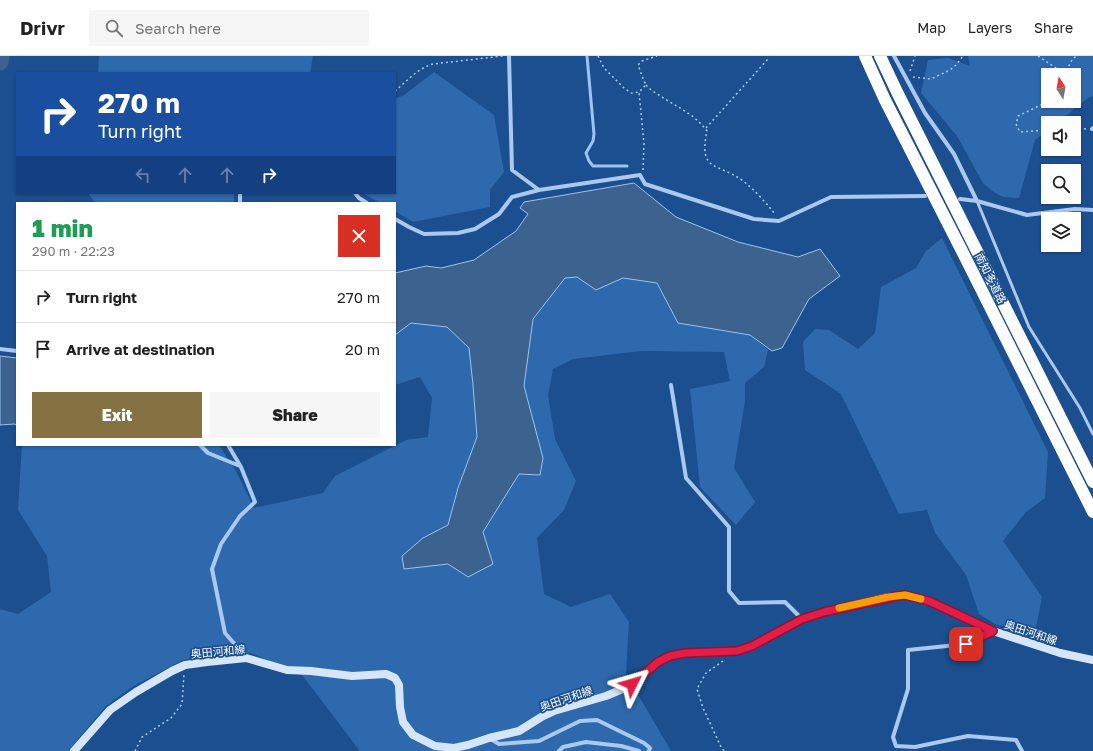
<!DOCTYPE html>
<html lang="en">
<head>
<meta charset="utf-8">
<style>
  body { margin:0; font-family:"Golos Text","Noto Sans JP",sans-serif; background:#f6f6f6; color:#222; height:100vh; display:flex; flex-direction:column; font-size:15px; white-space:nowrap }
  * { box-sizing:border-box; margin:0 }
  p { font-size:13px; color:#767676 }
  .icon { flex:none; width:22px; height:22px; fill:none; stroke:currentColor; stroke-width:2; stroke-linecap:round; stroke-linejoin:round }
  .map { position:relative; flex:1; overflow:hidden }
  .sheet { position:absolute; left:16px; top:146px; width:380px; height:244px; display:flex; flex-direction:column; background:#fff; border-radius:0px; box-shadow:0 1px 3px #0004 }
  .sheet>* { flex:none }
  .top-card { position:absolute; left:16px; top:16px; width:380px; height:122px; border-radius:0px; box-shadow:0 1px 3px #0004; background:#1a4fa0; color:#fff; overflow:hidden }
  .needle { width:26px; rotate:349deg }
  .buttons { position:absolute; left:1041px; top:12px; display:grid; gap:8px }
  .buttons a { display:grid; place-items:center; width:40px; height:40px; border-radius:0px; background:#fff; box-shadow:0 1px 3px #0004; font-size:20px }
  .pin { position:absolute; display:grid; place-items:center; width:34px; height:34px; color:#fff; margin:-17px; border-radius:8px; box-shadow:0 2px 6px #0006 }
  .me { position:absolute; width:44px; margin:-22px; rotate:50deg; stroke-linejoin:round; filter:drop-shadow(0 0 3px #0008) }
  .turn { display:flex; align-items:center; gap:14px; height:84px; padding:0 16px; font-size:18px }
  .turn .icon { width:52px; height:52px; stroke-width:2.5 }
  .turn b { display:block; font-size:28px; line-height:34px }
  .lanes { display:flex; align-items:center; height:38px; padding:0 16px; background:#0003; justify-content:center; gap:20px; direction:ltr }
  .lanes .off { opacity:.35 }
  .round { display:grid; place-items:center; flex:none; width:42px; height:42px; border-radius:0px; background:#f6f6f6 }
  .summary { display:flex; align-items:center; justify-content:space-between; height:68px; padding:0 16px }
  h1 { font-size:24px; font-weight:800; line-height:30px; color:#1e9e55 }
  .cta { display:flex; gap:8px; margin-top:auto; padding:8px 16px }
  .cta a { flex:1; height:46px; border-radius:0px; background:#857141; color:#fff; font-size:16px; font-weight:800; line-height:46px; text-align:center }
  .cta a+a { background:#f6f6f6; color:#222 }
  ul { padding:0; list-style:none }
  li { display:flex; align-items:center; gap:12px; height:52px; padding:0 16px; border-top:1px solid #e0e0e0 }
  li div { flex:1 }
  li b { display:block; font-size:15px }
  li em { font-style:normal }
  header { display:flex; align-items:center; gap:24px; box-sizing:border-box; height:56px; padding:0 20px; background:#fff; border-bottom:1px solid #e0e0e0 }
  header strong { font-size:19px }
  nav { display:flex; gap:22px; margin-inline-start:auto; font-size:14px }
  .search { width:280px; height:36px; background:#f6f6f6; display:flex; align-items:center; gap:10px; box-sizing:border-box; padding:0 14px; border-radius:0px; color:#767676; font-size:15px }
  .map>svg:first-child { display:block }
  .green { fill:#2e69ad; fill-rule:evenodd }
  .water { fill:#3c6290; stroke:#9cc4f0 }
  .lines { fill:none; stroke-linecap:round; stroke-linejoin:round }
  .stream { stroke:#9cc4f0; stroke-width:3 }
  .river { stroke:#3c6290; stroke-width:17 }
  .path { stroke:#a9c9ee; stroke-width:1.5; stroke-dasharray:2 3; stroke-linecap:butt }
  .service { stroke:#a9c9ee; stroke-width:3 }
  .minor { stroke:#a9c9ee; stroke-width:4 }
  .secondary { stroke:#d6e6fa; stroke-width:8 }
  .motorway { stroke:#fff; stroke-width:12 }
  .route-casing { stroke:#92132f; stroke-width:10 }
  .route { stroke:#e11d48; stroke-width:7 }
  .slow { stroke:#f59e0b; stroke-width:7 }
  .labels { text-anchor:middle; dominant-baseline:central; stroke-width:3.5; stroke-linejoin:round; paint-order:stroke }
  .street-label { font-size:11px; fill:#fff; stroke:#1b4f8f }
</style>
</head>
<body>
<header>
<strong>Drivr</strong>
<div class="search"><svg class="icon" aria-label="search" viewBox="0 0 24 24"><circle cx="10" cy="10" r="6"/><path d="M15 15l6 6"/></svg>Search here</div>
<nav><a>Map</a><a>Layers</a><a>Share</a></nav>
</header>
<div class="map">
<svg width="1093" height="695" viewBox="0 0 1093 695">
  <rect width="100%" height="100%" fill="#1b4f8f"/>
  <path class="green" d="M99,0H313L310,17H98Z
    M968,0H1093V40L1088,42L1057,67H1048V74L1035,84L1019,142L1003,141L992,135L983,127L957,80L921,37L928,4L948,2L970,10ZM1048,19H1074V45H1048Z
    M434,16L494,59L504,116L490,134V151L413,166L395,155V147H380L362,137H395V43L404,39Z
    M88,137H234V147H95Z
    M942,182L1048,396L1045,442L1026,456L1003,485L1042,541L1035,576L997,569L979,558L966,519L935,477L927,454L899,458L841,338L805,314L803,286L815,273L829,274L858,293L875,277L881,231L916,212L926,195Z
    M577,221L596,234L623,222L657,227L678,267L750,279L768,294L764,311L745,327V345L734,412L755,446L736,469L700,431L690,333L730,325L724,296L641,295L573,303L553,313L548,339L555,383L576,425L564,454L537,482L544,538L571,551L610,538L629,566L626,618L671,695H360L302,619L251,597L204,600L183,604L132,631L106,650L68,695H0V553L18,558L51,536L47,500L18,454L22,389H219L236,415L254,452L323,437L335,420L406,384L428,381L432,342L420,321L395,329V279L411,267L447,271L469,292L473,329L477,381L458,432L448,469L423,482L404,513L448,508L468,521L483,476L519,418L539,419L533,364L524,330L533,263L565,222Z"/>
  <path class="water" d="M634,127L676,161L738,186L798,201L820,193L840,220L809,243L782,292L772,295L750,279L678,267L657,227L623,222L596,234L577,221L565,222L533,263L524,330L543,402L540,419L519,418L483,476L493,508L468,521L448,508L404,513L402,500L423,482L448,469L458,432L477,381L473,329L469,292L447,271L411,267L395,279V217L426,210L441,212L474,204L516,175L528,158L520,152L524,146Z
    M0,300L17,302V369L14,368L0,369Z"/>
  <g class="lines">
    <path class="stream" d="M587,0L594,78L593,85L586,97L589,105L593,110H627"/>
    <path class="river" d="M0,6L1,0"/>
    <path class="path" d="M598,0L604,12L624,32L631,37H633L639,36
      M1038,0L1065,18
      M910,15L915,0
      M1064,19L1072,4L1076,0
      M913,21L931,23L950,14L956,9L963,0
      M646,29C649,32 652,35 656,37C674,50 694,57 707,75C698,117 718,106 743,125C755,134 766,147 775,158
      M395,35C407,25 418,12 433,8L503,0
      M706,72L768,3
      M1074,72L1086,73
      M1048,74L1020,76L1016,68L1018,60L1049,45
      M643,114L644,88L639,36L646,29L644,25L638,9L642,5L657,0
      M723,605L706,617L697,633L703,652L722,693L725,695
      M135,695L142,681L171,662L182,648L184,618"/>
    <path class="service" d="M977,145L1029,271L1080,352L1093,378"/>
    <path class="minor" d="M509,0L512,114L539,134
      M894,0L925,57L954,98L977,145
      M1092,73L1093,72
      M355,137L359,142L367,147
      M960,143L977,145L1027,159L1075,153L1093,154
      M240,147V137
      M395,163L409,171L424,178L458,177L475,173L499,158L512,141L539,134L640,119L645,128L754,163L779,165L831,141L925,140
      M0,293L17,295
      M671,329L686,422L729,471V535L739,547L785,546L802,563
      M200,389L208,397L240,410
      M228,389L241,411L255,446L240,460L221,488L212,513L225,577L246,601
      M993,575L966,588L908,594V633L893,681L896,690L915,691L968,680L1016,684L1022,695
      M489,682L499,688L539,685L580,665L597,664L644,687L650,692L649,695
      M559,695L563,691L586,686L621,690L639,695"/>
    <path class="secondary" d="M74,695L110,654L136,636L172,615L185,609L207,606L246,602L287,614L311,615L352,620L386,618L395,622L399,629L400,651L403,666L413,679L435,690L454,692L468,689L489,682L519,675L543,660L554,655L606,640L632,629L658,606L670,600L685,597L737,595L752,590L802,563L824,556L888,541L905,539L929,545L993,575L1060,597L1093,604"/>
    <path class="motorway" d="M865,0L885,44L964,199L1093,456
      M880,0L898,38L1093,426"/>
  </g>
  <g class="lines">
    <defs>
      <path id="route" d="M632,628L658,606L670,600L685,597L737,595L752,590L802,563L824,556L897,540L905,539L929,545L993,575L966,588"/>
    </defs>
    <use href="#route" class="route-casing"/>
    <use href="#route" class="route"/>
    <path class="slow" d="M839,552L888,541L905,539L921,543"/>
  </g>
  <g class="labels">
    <g class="street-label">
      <text transform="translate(991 222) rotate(63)">南知多道路</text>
      <text transform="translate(1031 576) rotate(18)">奥田河和線</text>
      <text transform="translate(218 595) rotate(-5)">奥田河和線</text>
      <text transform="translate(566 642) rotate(-19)">奥田河和線</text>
    </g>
  </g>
</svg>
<div class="buttons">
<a><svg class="needle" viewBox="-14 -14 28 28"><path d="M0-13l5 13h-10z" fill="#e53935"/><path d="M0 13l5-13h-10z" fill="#767676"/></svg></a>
<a><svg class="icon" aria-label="sound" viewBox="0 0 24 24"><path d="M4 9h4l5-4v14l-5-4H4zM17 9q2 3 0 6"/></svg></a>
<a><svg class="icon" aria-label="search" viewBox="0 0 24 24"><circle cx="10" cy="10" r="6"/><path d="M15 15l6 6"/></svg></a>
<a><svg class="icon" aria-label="layers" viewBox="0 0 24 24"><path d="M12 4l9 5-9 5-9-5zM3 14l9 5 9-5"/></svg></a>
</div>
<div class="pin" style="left:966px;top:588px;background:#d93025"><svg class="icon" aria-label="arrive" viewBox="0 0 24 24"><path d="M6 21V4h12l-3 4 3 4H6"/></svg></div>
<svg class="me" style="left:632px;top:628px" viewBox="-20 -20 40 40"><path d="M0-17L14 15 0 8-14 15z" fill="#e11d48" stroke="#fff" stroke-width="4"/></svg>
<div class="top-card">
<div class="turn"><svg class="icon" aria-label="right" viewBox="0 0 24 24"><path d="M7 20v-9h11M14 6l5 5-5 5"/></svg><div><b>270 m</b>Turn right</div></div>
<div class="lanes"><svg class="icon off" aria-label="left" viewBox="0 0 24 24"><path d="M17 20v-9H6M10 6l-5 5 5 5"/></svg><svg class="icon off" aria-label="ahead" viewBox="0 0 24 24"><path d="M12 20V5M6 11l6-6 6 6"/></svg><svg class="icon off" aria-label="ahead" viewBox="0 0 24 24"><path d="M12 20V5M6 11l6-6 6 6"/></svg><svg class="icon" aria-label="right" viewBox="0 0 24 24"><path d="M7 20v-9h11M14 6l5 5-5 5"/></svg></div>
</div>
<section class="sheet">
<div class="summary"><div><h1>1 min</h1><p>290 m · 22:23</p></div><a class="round" style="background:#d93025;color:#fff"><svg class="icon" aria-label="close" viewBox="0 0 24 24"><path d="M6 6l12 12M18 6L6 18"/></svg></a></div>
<ul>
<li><svg class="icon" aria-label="right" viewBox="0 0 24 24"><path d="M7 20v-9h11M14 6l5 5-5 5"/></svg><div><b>Turn right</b></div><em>270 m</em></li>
<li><svg class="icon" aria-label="arrive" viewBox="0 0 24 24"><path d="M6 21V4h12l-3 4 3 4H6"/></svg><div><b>Arrive at destination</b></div><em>20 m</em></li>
</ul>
<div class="cta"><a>Exit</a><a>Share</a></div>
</section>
</div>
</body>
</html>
